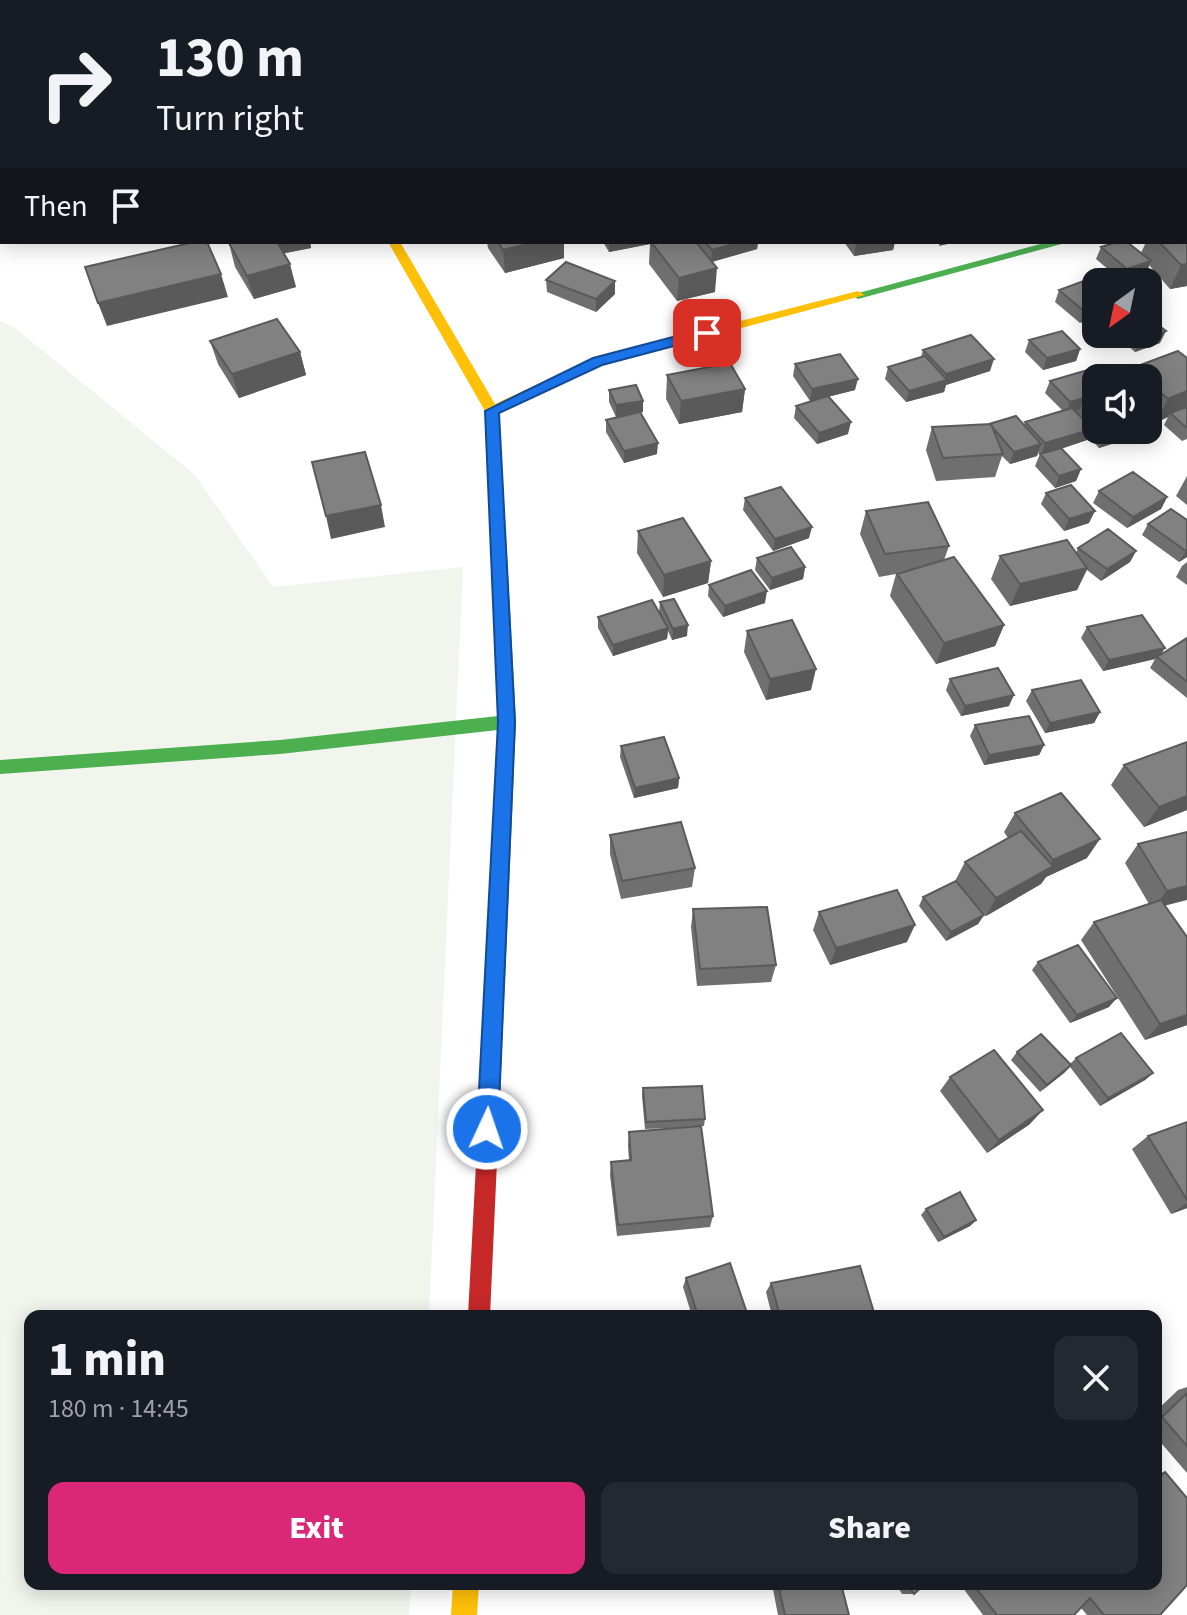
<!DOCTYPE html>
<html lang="en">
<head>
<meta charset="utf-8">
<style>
  body { margin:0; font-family:"Source Sans 3",sans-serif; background:#242831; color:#f1f3f6; height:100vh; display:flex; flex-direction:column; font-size:30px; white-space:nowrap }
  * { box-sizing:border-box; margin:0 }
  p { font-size:26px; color:#9ea1a6 }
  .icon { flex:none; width:44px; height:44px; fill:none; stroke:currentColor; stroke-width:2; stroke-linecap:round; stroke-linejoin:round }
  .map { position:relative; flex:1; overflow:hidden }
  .side { position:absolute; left:24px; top:1310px; width:1138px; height:280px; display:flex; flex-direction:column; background:#171b24; border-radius:16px; box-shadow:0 4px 20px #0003 }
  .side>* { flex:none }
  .hud { position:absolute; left:0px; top:0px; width:1188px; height:244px; box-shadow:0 4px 20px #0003; background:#171b24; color:#f1f3f6; overflow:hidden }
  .needle { width:52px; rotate:213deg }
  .fabs { position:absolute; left:1082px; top:268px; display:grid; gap:16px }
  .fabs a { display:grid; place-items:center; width:80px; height:80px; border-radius:16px; background:#171b24; box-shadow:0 4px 20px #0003; font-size:40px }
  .pin { position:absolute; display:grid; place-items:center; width:68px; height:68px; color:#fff; margin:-34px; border-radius:16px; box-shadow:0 4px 12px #0006 }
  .me { position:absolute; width:88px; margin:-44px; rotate:3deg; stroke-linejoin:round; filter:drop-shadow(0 0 6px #0008) }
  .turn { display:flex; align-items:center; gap:28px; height:168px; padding:0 24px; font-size:36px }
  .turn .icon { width:104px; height:104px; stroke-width:2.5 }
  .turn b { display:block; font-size:56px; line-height:68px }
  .then { display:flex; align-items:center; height:76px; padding:0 24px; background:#0003; gap:16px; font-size:30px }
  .round { display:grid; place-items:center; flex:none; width:84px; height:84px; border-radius:16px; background:#242831 }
  .headline { display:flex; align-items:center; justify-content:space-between; height:136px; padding:0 24px }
  h1 { font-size:48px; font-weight:800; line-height:60px }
  .primary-button { display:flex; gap:16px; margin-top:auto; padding:16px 24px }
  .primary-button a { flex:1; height:92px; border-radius:16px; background:#db2777; color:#fff; font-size:32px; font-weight:800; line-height:92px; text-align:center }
  .primary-button a+a { background:#242831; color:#f1f3f6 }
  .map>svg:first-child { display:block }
  .green { fill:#f1f5ed }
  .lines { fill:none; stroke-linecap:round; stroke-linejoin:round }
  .street { fill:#d7d7d7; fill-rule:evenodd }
  .fast { fill:#4caf50; fill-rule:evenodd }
  .slow { fill:#ffc107; fill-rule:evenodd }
  .jam { fill:#c62828; fill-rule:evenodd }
  .wall { fill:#6f6f6f }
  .shaded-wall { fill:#5a5a5a }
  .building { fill:#818181; stroke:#5a5a5a; stroke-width:2 }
  .route { fill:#1a73e8; stroke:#114b97; stroke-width:2 }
</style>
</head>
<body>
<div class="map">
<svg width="1187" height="1615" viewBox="0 0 1187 1615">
  <rect width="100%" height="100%" fill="#fff"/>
  <path class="green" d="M0,321L15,328L195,475L273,587L463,567L429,1316H30V1584H411L409,1615H0Z"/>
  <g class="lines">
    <path class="street" d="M1186,202H1187V220H1186Z"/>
    <path class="fast" d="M1048,242H1069L858,299L851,295Z
      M499,549L507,555L516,722L502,1050L499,1057L492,1060L485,1057L482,1050L498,730L280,754L0,774V760L280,740L498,716L491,555Z"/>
    <path class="slow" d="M388,242H400L495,404L592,359L858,291L865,295L602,365L499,413L507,555L499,561L491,555L485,411Z
      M453,1584H479L477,1615H451Z"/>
    <path class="jam" d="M253,0H263L264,2H254Z
      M492,1040L499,1043L502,1050L490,1316H468L482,1050L485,1043Z"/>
  </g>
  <path class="wall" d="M796,0H834L831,2H799Z
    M858,0H891L890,2H861Z
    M1186,95H1187V145H1186Z
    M1187,225V286L1170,289L1149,265L1146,274L1122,281L1096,259L1101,247L1141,253L1146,242H1186Z
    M233,242H310L311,248L284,253L296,287L254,299L235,267L229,243Z
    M487,242H498L564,258L505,273L488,248Z
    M603,242H758L757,249L712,262L715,292L677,301L649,264L650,244L609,252Z
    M844,242H895L893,250L854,256Z
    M546,280L615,294L596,312L547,292Z
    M1059,290L1096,292L1080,323L1055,302Z
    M1121,334H1148L1160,343L1135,352L1119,338Z
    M1029,340L1080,349L1076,361L1043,370L1025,352Z
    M210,341L300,352L306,375L239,398L218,364Z
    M923,350L990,371L946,385L944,392L906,402L885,379L888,367L921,357Z
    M1187,358V439L1182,441L1164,425L1168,417L1157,422L1155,420L1149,432L1099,448L1089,437L1087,440L1061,449L1081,469L1076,481L1055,488L1035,466L1040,454L1038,452L1037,456L1010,464L1002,456L995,477L936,481L926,450L932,427L1024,425L1025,422L1063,411L1045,393L1050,381L1096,379V430H1148V378H1127L1132,368Z
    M795,364L855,390L828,397L848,434L817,444L794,418L796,406L824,398L810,401L793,376Z
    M667,375L745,389L742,412L679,424L666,399Z
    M609,390L643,412L640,413L657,454L624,463L606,432V420L616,417L609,402Z
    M1187,476V505L1176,496Z
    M1099,491L1167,497L1161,509L1127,528L1093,503Z
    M1046,493L1089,523L1064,531L1041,504Z
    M745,498L809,538L773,551L743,510Z
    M866,511L949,546L944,560L1004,625L995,646L936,664L890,596L896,574L879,577L860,534Z
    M1187,520V557L1179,562L1142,535L1148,524Z
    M638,531L711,561L708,583L663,597L637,553Z
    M1078,548L1136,551L1130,562L1101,581L1087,570L1077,590L1010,606L991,579L1000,556L1076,553Z
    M757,558L805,567L803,579L770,590L755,570Z
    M1187,562V585L1176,577L1182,566Z
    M709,585L765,603L723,617L708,596Z
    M660,602L687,636L672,640L668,631L667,639L613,656L598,628V617L659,612Z
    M1087,627L1161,654L1187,638V698L1150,668L1155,659L1103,671L1081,638Z
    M747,631L811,690L766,700L744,652Z
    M950,679L1009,706L961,716L946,690Z
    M1032,690L1100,712L1094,723L1045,733L1026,701Z
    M975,725L1044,745L1039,755L984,765L970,736Z
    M1187,742V810L1144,827L1111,785L1124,765Z
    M621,746L679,778L678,788L634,798L620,757Z
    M1015,813L1087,858L1046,877L1041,884L986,916L964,891L984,915L978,924L946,941L919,906L923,897L955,881L965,862L1008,838L1004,832Z
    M1187,832L1165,906L1187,1025L1145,1040L1081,940L1094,922L1149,904L1125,863L1138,844Z
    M610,835L695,868L692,887L621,899L610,854Z
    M693,909L776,965L771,982L697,986L691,927Z
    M819,912L907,942L830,965L813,930Z
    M1038,962L1109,1007L1070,1023L1032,970Z
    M1017,1052L1070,1064L1076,1058L1153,1073L1145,1080L1100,1106L1070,1067L1064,1073L1040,1092L1011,1060Z
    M950,1077L1030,1124L987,1153L940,1091Z
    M643,1088L705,1119L704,1126H701L713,1216L710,1227L617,1236L610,1175L611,1162L629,1160L628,1146L629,1132L696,1127L645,1129L642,1096Z
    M1187,1122V1208L1171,1214L1132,1149L1148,1136Z
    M926,1209L976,1220L970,1226L938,1242L921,1215Z
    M686,1278L748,1316H692L683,1287Z
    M771,1283L875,1316H772L766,1292Z
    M1187,1387V1473L1156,1437V1411L1178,1390Z
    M1165,1472L1160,1615H1087L1081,1608L1074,1615H983L960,1584H1156V1473Z
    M772,1584H841L849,1615H778Z
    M896,1584H925L914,1594H902Z"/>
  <path class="shaded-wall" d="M567,0H577V2H560Z
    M812,0H834L831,2H812Z
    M874,0H891L890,2H873Z
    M1155,0H1170L1167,2H1154Z
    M0,151H2V177H0Z
    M274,242H310L311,248L276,255Z
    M535,242H564V258L505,273L503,250Z
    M609,242H650V244L609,252Z
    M741,242H758L757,249L711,262L712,250Z
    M870,242H895L893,250L854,256L856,244Z
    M940,242H957L939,246Z
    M1151,261L1146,274L1122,281L1127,269Z
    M290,264L296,287L254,299L247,276Z
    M1187,264V286L1170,289L1181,265Z
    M717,268L715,292L677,301L679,278Z
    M221,274L228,297L107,326L98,303Z
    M615,281V294L596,312V299Z
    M1096,307V317L1080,323L1084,311Z
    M1166,331L1160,343L1135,352L1140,340Z
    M1080,349L1076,361L1043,370L1047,358Z
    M300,352L306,375L239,398L232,374Z
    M994,359L990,371L946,385L944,392L906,402L909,391L944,381L946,374Z
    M858,379L855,390L810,401L812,389Z
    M745,389L742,412L679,424L681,401Z
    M1187,391V410L1170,413L1168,417L1157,422L1168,399Z
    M1088,397L1086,401L1084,399L1080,409L1066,414L1070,402Z
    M643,401V412L616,417V405Z
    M1160,409L1149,432L1099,448L1107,430H1148V413Z
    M851,422L848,434L817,444L819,433Z
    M1093,429L1087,440L1041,455L1045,443Z
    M658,443L657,454L624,463V451Z
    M1041,444L1037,456L1010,464L1014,452Z
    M1081,469L1076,481L1055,488L1059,476Z
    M1167,497L1161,509L1127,528L1133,517Z
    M381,505L385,527L331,539L326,516Z
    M1095,511L1089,523L1064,531L1069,519Z
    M812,527L809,538L773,551L775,539Z
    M1187,550V557L1179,562L1186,551Z
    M1136,551L1130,562L1101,581L1107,569Z
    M711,561L708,583L663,597L664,575Z
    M805,567L803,579L770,590L772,578Z
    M1087,568L1077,590L1010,606L1020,584Z
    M767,591L765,603L723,617L725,606Z
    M688,625L687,636L672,640L673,629Z
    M1004,625L995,646L936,664L944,643Z
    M668,628L667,639L613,656V645Z
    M1165,648L1159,658L1157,657L1155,659L1103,671L1109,660Z
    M816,669L811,690L766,700L770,679Z
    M1014,695L1009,706L961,716L965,706Z
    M1100,712L1094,723L1045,733L1050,723Z
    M1044,745L1039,755L984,765L989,755Z
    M679,778L678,788L634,798L635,788Z
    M1187,796V810L1144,827L1159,807Z
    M1100,839L1087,858L1046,877L1041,884L986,916L996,898L1047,869L1053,860Z
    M1187,886V900L1152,909L1167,891Z
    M984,915L978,924L946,941L951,932Z
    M915,925L907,942L830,965L836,948Z
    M1117,998L1109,1007L1070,1023L1077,1015Z
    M1187,1015V1025L1145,1040L1160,1024Z
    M1071,1065L1064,1073L1040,1092L1047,1085Z
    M1153,1073L1145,1080L1100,1106L1108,1098Z
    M1043,1110L1030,1124L987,1153L999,1140Z
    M1187,1203V1208L1171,1214Z
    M976,1220L970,1226L938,1242L944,1237Z"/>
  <path class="building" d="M533,0H548L549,1L535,2Z
    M617,0H645L647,2H619Z
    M918,0H956L954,2H915Z
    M1095,0H1151L1148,2H1096L1093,1Z
    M0,129L2,132V151H0Z
    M1186,225H1187V264L1181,265L1159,242H1186Z
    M194,242H207L221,274L98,303L85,267Z
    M233,242H277L290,264L247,276L229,243Z
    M498,242H535L503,250Z
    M651,242H696L717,268L679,278Z
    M705,242H741L712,250Z
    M1117,242H1127L1151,261L1127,269L1101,247Z
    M566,262L615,281L596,299L546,280Z
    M1084,281L1096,292V307L1084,311L1059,290Z
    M1148,318H1149L1166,331L1140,340L1133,334H1148Z
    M277,319L300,352L232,374L210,341Z
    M1062,331L1080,349L1047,358L1029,340Z
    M971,335L994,359L946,374L923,350Z
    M1178,351L1187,358V391L1168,399L1148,382V378H1144L1132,368Z
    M840,354L858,379L812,389L795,364Z
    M925,356L947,380L909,391L888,367Z
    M730,363L745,389L681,401L667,375Z
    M1088,370L1096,379V388L1090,390L1088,397L1070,402L1050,381Z
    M636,385L643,401L616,405L609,390Z
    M1096,388V411L1084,399L1096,396L1090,390Z
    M828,396L851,422L819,433L796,406Z
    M1148,398L1160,409L1148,413Z
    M1187,407V428L1170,413Z
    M1072,408L1093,429L1045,443L1025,422Z
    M640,412L658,443L624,451L606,420Z
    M1016,416L1041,444L1014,452L993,428L991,424H989Z
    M991,424L1003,454L943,458L932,427Z
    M1061,448L1081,469L1059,476L1040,454Z
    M365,452L381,505L326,516L312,462Z
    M1133,472L1167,497L1133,517L1099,491Z
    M1071,485L1095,511L1069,519L1046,493Z
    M781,487L812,527L775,539L745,498Z
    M928,502L949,546L885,554L866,511Z
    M1171,509L1187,520V550L1186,551L1148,524Z
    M683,518L711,561L664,575L638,531Z
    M1108,529L1136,551L1107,569L1078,548Z
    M1067,540L1087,568L1020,584L1000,556Z
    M791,547L805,567L772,578L757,558Z
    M954,557L1004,625L944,643L897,574Z
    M751,570L767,591L725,606L709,585Z
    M674,599L688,625L673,629L660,602Z
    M652,600L668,628L613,645L598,617Z
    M1142,615L1165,648L1109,660L1087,627Z
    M792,620L816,669L770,679L747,631Z
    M1187,638V682L1157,657Z
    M998,668L1014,695L965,706L950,679Z
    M1081,680L1100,712L1050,723L1032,690Z
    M1029,716L1044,745L989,755L975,725Z
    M664,737L679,778L635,788L621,746Z
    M1187,742V796L1159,807L1124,765Z
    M1061,793L1100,839L1053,860L1015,813Z
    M681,822L695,868L622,881L610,835Z
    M1021,831L1053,866L996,898L965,862Z
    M1187,832V886L1167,891L1138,844Z
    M956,881L984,915L951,932L923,897Z
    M897,890L915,925L836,948L819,912Z
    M1161,900L1187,937V1015L1160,1024L1094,922Z
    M767,907L776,965L700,969L693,909Z
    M1078,945L1117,998L1077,1015L1038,962Z
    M1121,1033L1153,1073L1108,1098L1076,1058Z
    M1041,1034L1071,1065L1047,1085L1017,1052Z
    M994,1050L1043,1110L999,1140L950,1077Z
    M702,1086L705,1119L646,1122L643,1088Z
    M1187,1122V1200L1148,1136Z
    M701,1126L713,1216L618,1225L611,1162L631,1160L629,1132Z
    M960,1192L976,1220L944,1237L926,1209Z
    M730,1263L748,1316H698L686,1278Z
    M860,1266L875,1316H780L771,1283Z
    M1187,1393V1446L1162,1417Z
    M1165,1472L1187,1498V1585L1160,1615H1104L1090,1598L1074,1615H997L973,1584H1156V1481Z
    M778,1584H841L849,1615H785Z
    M907,1584H925L914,1594Z"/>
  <path class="route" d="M707,328L712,330V336L602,365L499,413L515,722L498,1129L495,1136L487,1139L480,1136L477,1129L498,722L485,411L593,358Z"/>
</svg>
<div class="fabs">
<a><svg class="needle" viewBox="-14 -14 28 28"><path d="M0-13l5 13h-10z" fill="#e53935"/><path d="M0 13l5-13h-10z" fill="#9ea1a6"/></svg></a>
<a><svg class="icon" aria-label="sound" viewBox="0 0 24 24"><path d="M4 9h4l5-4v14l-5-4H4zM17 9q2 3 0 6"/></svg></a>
</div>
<div class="pin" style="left:707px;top:333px;background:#d93025"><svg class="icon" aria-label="arrive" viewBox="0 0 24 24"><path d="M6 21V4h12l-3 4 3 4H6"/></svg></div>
<svg class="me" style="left:487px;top:1129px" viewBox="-20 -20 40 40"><circle r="17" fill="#1a73e8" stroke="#fff" stroke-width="3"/><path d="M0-11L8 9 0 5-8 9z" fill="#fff"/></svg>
<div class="hud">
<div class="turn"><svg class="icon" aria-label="right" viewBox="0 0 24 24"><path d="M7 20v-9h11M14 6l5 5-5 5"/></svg><div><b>130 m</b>Turn right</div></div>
<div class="then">Then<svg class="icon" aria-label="arrive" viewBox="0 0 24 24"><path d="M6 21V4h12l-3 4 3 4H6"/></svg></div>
</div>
<section class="side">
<div class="headline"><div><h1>1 min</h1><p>180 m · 14:45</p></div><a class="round"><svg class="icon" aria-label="close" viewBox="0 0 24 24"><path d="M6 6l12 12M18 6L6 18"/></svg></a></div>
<div class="primary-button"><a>Exit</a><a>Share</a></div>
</section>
</div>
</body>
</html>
